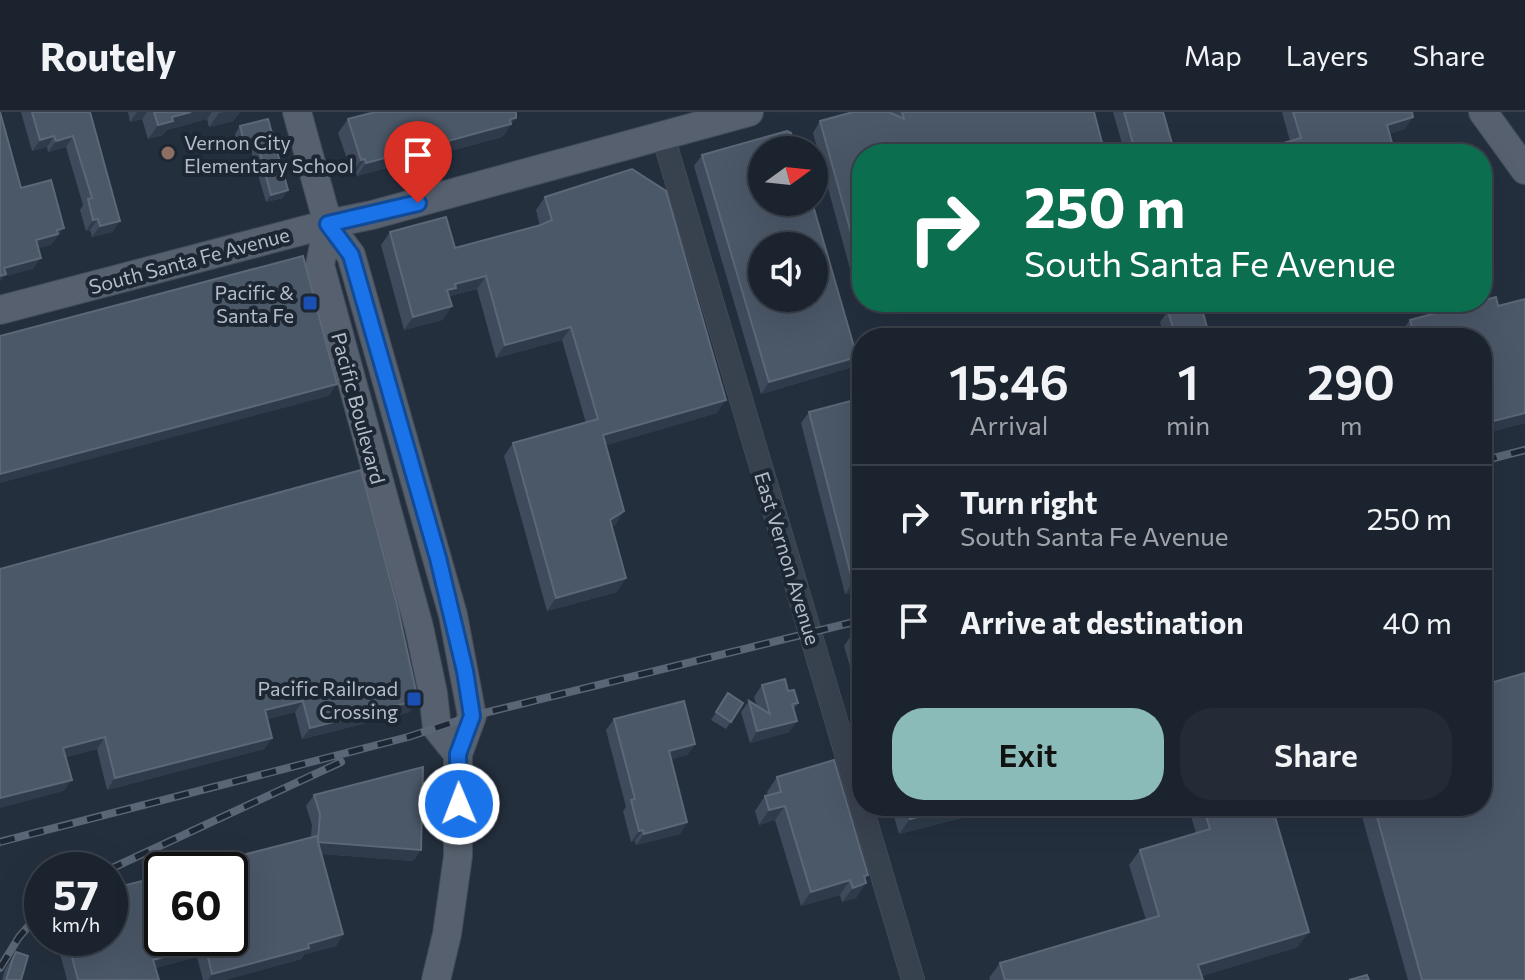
<!DOCTYPE html>
<html lang="en">
<head>
<meta charset="utf-8">
<style>
  body { margin:0; font-family:Commissioner,sans-serif; background:#242b36; color:#f1f3f6; height:100vh; display:flex; flex-direction:column; font-size:30px; white-space:nowrap }
  * { box-sizing:border-box; margin:0 }
  p { font-size:26px; color:#a0a4aa }
  .icon { flex:none; width:44px; height:44px; fill:none; stroke:currentColor; stroke-width:2; stroke-linecap:round; stroke-linejoin:round }
  .map { position:relative; flex:1; overflow:hidden }
  .sheet { position:absolute; left:852px; top:216px; width:640px; height:488px; display:flex; flex-direction:column; background:#1b232e; border-radius:32px; box-shadow:0 8px 32px #0002,0 0 0 2px #39404a }
  .sheet>* { flex:none }
  .top-card { position:absolute; left:852px; top:32px; width:640px; height:168px; border-radius:32px; box-shadow:0 8px 32px #0002,0 0 0 2px #39404a; background:#0b6e4f; color:#fff; overflow:hidden }
  .needle { width:52px; rotate:75deg }
  .fabs { position:absolute; left:748px; top:24px; display:grid; gap:16px }
  .fabs a { display:grid; place-items:center; width:80px; height:80px; border-radius:50%; background:#1b232e; box-shadow:0 8px 32px #0002,0 0 0 2px #39404a; font-size:40px }
  .speed { position:absolute; left:24px; top:740px; display:flex; gap:16px; font-size:40px; font-weight:700; text-align:center }
  .speed>* { display:grid; place-content:center; width:104px; height:104px; border-radius:50%; background:#1b232e; box-shadow:0 8px 32px #0002,0 0 0 2px #39404a; line-height:1 }
  .speed small { font-size:20px; font-weight:400 }
  .speed .limit { border:4px solid #111; border-radius:12px; background:#fff; color:#111 }
  .pin { position:absolute; display:grid; place-items:center; width:68px; height:68px; color:#fff; margin:-82px -34px; border-radius:50% 50% 50% 0; rotate:-45deg; box-shadow:0 0 8px #0007 }
  .pin .icon { rotate:45deg }
  .me { position:absolute; width:88px; margin:-44px; rotate:359deg; stroke-linejoin:round; filter:drop-shadow(0 0 6px #0008) }
  .turn { display:flex; align-items:center; gap:28px; height:168px; padding:0 40px; font-size:36px }
  .turn .icon { width:104px; height:104px; stroke-width:2.5 }
  .turn b { display:block; font-size:56px; line-height:68px }
  .eta { display:flex; justify-content:space-evenly; align-items:center; height:136px; text-align:center }
  .eta b { font-size:48px; font-weight:600; line-height:56px }
  .action { display:flex; gap:16px; margin-top:auto; padding:16px 40px }
  .action a { flex:1; height:92px; border-radius:32px; background:#8bbbb9; color:#111; font-size:32px; font-weight:600; line-height:92px; text-align:center }
  .action a+a { background:#242b36; color:#f1f3f6 }
  ul { padding:0; list-style:none }
  li { display:flex; align-items:center; gap:24px; height:104px; padding:0 40px; border-top:2px solid #39404a }
  li div { flex:1 }
  li b { display:block; font-size:30px }
  li em { font-style:normal }
  header { display:flex; align-items:center; gap:48px; box-sizing:border-box; height:112px; padding:0 40px; background:#1b232e; border-bottom:2px solid #39404a }
  header strong { font-size:38px }
  nav { display:flex; gap:44px; margin-inline-start:auto; font-size:28px }
  .map>svg:first-child { display:block }
  .lines { fill:none; stroke-linecap:round; stroke-linejoin:round }
  .minor-casing { stroke:#414a57; stroke-width:24 }
  .major-casing { stroke:#414a57; stroke-width:30 }
  .minor { stroke:#38414e; stroke-width:22 }
  .major { stroke:#56606e; stroke-width:28 }
  .rail-casing { stroke:#5a6575; stroke-width:8 }
  .rail { stroke:#1d2633; stroke-width:5; stroke-dasharray:15; stroke-linecap:butt }
  .wall { fill:#3f4b5c }
  .shaded-wall { fill:#2f3b4b }
  .building { fill:#4b5868; stroke:#5c6777; stroke-width:2; fill-rule:evenodd }
  .route-casing { stroke:#114b97; stroke-width:20 }
  .route { stroke:#1a73e8; stroke-width:14 }
  .education-dot { fill:#8d6e63; stroke:#1d2633; stroke-width:3 }
  .transit-dot { fill:#1a4fb4; stroke:#1d2633; stroke-width:3 }
  .labels { text-anchor:middle; dominant-baseline:central; stroke-width:8; stroke-linejoin:round; paint-order:stroke }
  .poi-label { font-size:20px; fill:#b4bcc9; stroke:#1d2633; text-anchor:end }
  .street-label { font-size:20px; fill:#b4bcc9; stroke:#1d2633 }
</style>
</head>
<body>
<header>
<strong>Routely</strong>
<nav><a>Map</a><a>Layers</a><a>Share</a></nav>
</header>
<div class="map">
<svg width="1525" height="868" viewBox="0 0 1525 868">
  <rect width="100%" height="100%" fill="#242f3e"/>
  <g class="lines">
    <defs>
      <path id="minor" d="M663,24L913,868"/>
      <path id="major" d="M297,0L328,112L351,143L453,503L472,604L458,642V744L447,822L436,868
        M1483,0L1525,58
        M328,112L320,153L419,515L433,581L437,616L458,642
        M0,198L328,112L372,103L749,0"/>
    </defs>
    <use href="#minor" class="minor-casing"/>
    <use href="#major" class="major-casing"/>
    <use href="#minor" class="minor"/>
    <use href="#major" class="major"/>
    <defs>
      <path id="rail" d="M1482,349L1525,338
        M0,730L408,625L472,604L862,508
        M108,758L341,650
        M0,856L19,825L42,799"/>
    </defs>
    <use href="#rail" class="rail-casing"/>
    <use href="#rail" class="rail"/>
  </g>
  <path class="wall" d="M21,0H90L120,109L112,120L92,125L90,118L86,119L80,98L83,93L66,35L48,40L47,35L32,39Z
    M128,0H240L233,9L209,15L207,7L167,18L163,23L148,27L142,7L130,10Z
    M891,0H1094L862,162L852,164L813,21L820,9Z
    M1113,0H1163L1175,42H1125Z
    M1282,0H1412L1405,17L1389,22L1290,29Z
    M268,7L283,86L266,90L251,38L240,41L235,22L240,14Z
    M348,7L507,19L502,25L357,64L356,60L352,61L338,21Z
    M702,43L857,245L849,256L761,282L694,54Z
    M545,85L717,301L606,333L624,399L615,413L612,414L617,480L547,499L504,344L513,331L586,311L562,228L496,246L477,177L450,184L449,185L452,194L442,208L404,218L381,133L390,120L455,136L540,114L536,98Z
    M1525,187V311L1482,322L1402,219L1410,208L1498,194Z
    M1168,199L1210,226H1165L1160,210Z
    M809,300L862,478L845,482L801,311Z
    M0,457L410,600L302,627L295,600L267,607L272,626L264,637L107,678L97,637L66,645L64,679Z
    M862,517V595L844,534L854,519Z
    M1487,572L1525,868H1408L1359,694H1482Z
    M762,573L788,579L798,591L794,597L797,609L789,620L750,631L741,600L749,589L757,594L754,585Z
    M728,581L743,591L726,617L711,608Z
    M614,607L695,632L687,643L671,647L687,710L680,722L636,733L635,729L631,730L623,699L626,695L606,618Z
    M777,665L865,767L856,786L842,790L840,783L801,794L775,708L759,713L755,699L765,684H768L767,680Z
    M314,683L421,738L413,749L322,742L343,822L336,834L305,842L301,847L225,868H203L197,845L155,856L159,868H67L56,826H110L311,725L312,713L306,694Z
    M891,694H1008L899,722Z
    M1111,694H1153L1114,704Z
    M1188,694H1258L1298,835L1202,864L1203,868H990L989,866L1000,851L1146,808L1129,753L1140,738L1196,721Z
    M16,840L21,868H2L5,857Z"/>
  <path class="shaded-wall" d="M137,0H147L142,7L130,10Z
    M191,0H212L207,7L167,18L163,23L148,27L158,13L172,5Z
    M224,0H240L233,9L209,15L219,1Z
    M1413,5L1405,17L1378,25L1387,13Z
    M516,6L502,25L357,64L366,51Z
    M54,24L47,35L32,39L40,28Z
    M73,24L66,35L48,40L56,29Z
    M257,30L251,38L240,41L245,33Z
    M365,47L356,60L352,61L361,48Z
    M288,78L283,86L266,90L271,83Z
    M98,107L90,118L86,119L93,108Z
    M120,109L112,120L92,125L100,114Z
    M64,116L51,133L28,139L36,128Z
    M41,146L33,157L3,165L0,170V162L4,156Z
    M862,152V162L852,164L860,153Z
    M486,164L477,177L450,184L447,189V178L455,172Z
    M452,194L442,208L404,218L413,205Z
    M571,215L562,228L496,246L505,233Z
    M857,245L849,256L761,282L769,270Z
    M337,272L329,284L0,371V362Z
    M726,288L717,301L594,337L603,323Z
    M1525,301V311L1482,322V312Z
    M624,399L615,413L601,421L610,408Z
    M626,466L617,480L547,499L556,486Z
    M862,469V478L845,482L853,471Z
    M418,588L410,600L302,627L310,616Z
    M303,589L295,600L257,610L265,598Z
    M797,609L789,620L750,631L757,619Z
    M105,625L97,637L55,647L63,636Z
    M272,626L264,637L107,678L115,666Z
    M695,632L687,643L661,650L669,639Z
    M72,668L64,679L0,696V686Z
    M785,694L775,708L759,713L769,698Z
    M961,694H1008L899,722L910,707Z
    M1121,694H1153L1114,704Z
    M687,710L680,722L636,733L644,722Z
    M643,718L635,729L631,730L639,719Z
    M318,730L421,738L413,749L310,741Z
    M868,763L861,773L866,771L856,786L842,790L853,776L864,764Z
    M850,768L840,783L801,794L811,780Z
    M1309,820L1298,835L1188,868L1198,853Z
    M343,822L336,834L305,842L301,847L225,868H208L212,862L308,832Z
    M205,833L197,845L145,859L153,848Z"/>
  <path class="building" d="M0,0L21,76L51,68L64,116L57,118L58,122L36,128L41,146L4,156L6,162L0,164Z
    M32,0H90L120,109L100,114L98,107L93,108L88,87L92,86L73,24L56,29L54,24L40,28Z
    M154,0H191L172,5L173,9L158,13Z
    M375,0H516V6L510,7L511,12L366,51L365,47L361,48L348,7Z
    M853,0H889L904,7L902,0H1094L1105,42H862V152L860,153L820,9Z
    M1124,0H1163L1175,42H1136Z
    M1293,0H1412L1413,5L1387,13L1395,42H1244L1301,26Z
    M268,7L288,78L271,83L257,30L245,33L240,14Z
    M787,19L791,21L796,38H762V90H812L857,245L769,270L702,43ZM762,134H814V186H762Z
    M632,57L666,79L726,288L603,323L624,399L610,408L626,466L556,486L513,331L598,307L571,215L505,233L486,164L455,172L456,176L447,178L452,194L413,205L390,120L446,105L455,136L541,113L552,108L545,85Z
    M303,144L337,272L0,362V224Z
    M1496,185L1498,194L1525,187V301L1482,312V226H1374L1412,216L1410,208Z
    M1198,190H1200L1210,226H1176L1168,199Z
    M1101,215L1104,226H1059Z
    M862,286V469L853,471L809,300Z
    M361,358L397,493L418,588L310,616L303,589L265,598L272,626L115,666L105,625L63,636L72,668L0,686V457Z
    M1482,411H1485L1486,427L1482,424Z
    M862,517V545L854,519Z
    M1482,554L1487,572L1525,561V868H1422L1374,694H1482Z
    M785,567L788,579L794,578L798,591L792,592L797,609L757,619L749,589L770,602L762,573Z
    M728,581L743,591L731,610L716,600Z
    M684,589L695,632L669,639L687,710L644,722L643,718L639,719L631,688L635,687L614,607Z
    M834,648L868,763L864,764L866,771L853,776L850,768L811,780L785,694L769,698L765,684L781,680L777,665Z
    M423,655L421,738L318,730L343,822L308,832L309,836L212,862L205,833L153,848L159,868H78L67,826H110V777L162,764V826H230V758H184L317,724L318,729L320,702L314,683Z
    M906,694H961L910,707Z
    M1203,694H1258L1261,702L1273,698L1309,820L1198,853L1203,868H1005L1000,851L1159,804L1140,738L1210,717Z
    M16,840L28,844L21,868H6L13,846Z
    M1367,863L1369,868H1349Z"/>
  <g class="lines">
    <defs>
      <path id="route" d="M418,91L328,112L351,143L438,446L465,559L472,604L458,642L459,692"/>
    </defs>
    <use href="#route" class="route-casing"/>
    <use href="#route" class="route"/>
  </g>
  <circle class="education-dot" cx="168" cy="41" r="8"/>
  <g class="transit-dot">
    <rect x="302" y="183" width="16" height="16" rx="4"/>
    <rect x="406" y="579" width="16" height="16" rx="4"/>
  </g>
  <g class="labels">
    <g class="poi-label">
      <text x="184" y="30" text-anchor="start">Vernon City<tspan x="184" dy="23">Elementary School</tspan></text>
      <text x="294" y="180">Pacific &amp;<tspan x="294" dy="23">Santa Fe</tspan></text>
      <text x="398" y="576">Pacific Railroad<tspan x="398" dy="23">Crossing</tspan></text>
    </g>
    <g class="street-label">
      <text transform="translate(189 148) rotate(-15)">South Santa Fe Avenue</text>
      <text transform="translate(359 296) rotate(75)">Pacific Boulevard</text>
      <text transform="translate(788 446) rotate(73)">East Vernon Avenue</text>
    </g>
  </g>
</svg>
<div class="fabs">
<a><svg class="needle" viewBox="-14 -14 28 28"><path d="M0-13l5 13h-10z" fill="#e53935"/><path d="M0 13l5-13h-10z" fill="#a0a4aa"/></svg></a>
<a><svg class="icon" aria-label="sound" viewBox="0 0 24 24"><path d="M4 9h4l5-4v14l-5-4H4zM17 9q2 3 0 6"/></svg></a>
</div>
<div class="speed"><div>57<small>km/h</small></div><div class="limit">60</div></div>
<div class="pin" style="left:418px;top:91px;background:#d93025"><svg class="icon" aria-label="arrive" viewBox="0 0 24 24"><path d="M6 21V4h12l-3 4 3 4H6"/></svg></div>
<svg class="me" style="left:459px;top:692px" viewBox="-20 -20 40 40"><circle r="17" fill="#1a73e8" stroke="#fff" stroke-width="3"/><path d="M0-11L8 9 0 5-8 9z" fill="#fff"/></svg>
<div class="top-card">
<div class="turn"><svg class="icon" aria-label="right" viewBox="0 0 24 24"><path d="M7 20v-9h11M14 6l5 5-5 5"/></svg><div><b>250 m</b>South Santa Fe Avenue</div></div>
</div>
<section class="sheet">
<div class="eta">
<div><b>15:46</b><p>Arrival</p></div>
<div><b>1</b><p>min</p></div>
<div><b>290</b><p>m</p></div>
</div>
<ul>
<li><svg class="icon" aria-label="right" viewBox="0 0 24 24"><path d="M7 20v-9h11M14 6l5 5-5 5"/></svg><div><b>Turn right</b><p>South Santa Fe Avenue</p></div><em>250 m</em></li>
<li><svg class="icon" aria-label="arrive" viewBox="0 0 24 24"><path d="M6 21V4h12l-3 4 3 4H6"/></svg><div><b>Arrive at destination</b></div><em>40 m</em></li>
</ul>
<div class="action"><a>Exit</a><a>Share</a></div>
</section>
</div>
</body>
</html>
